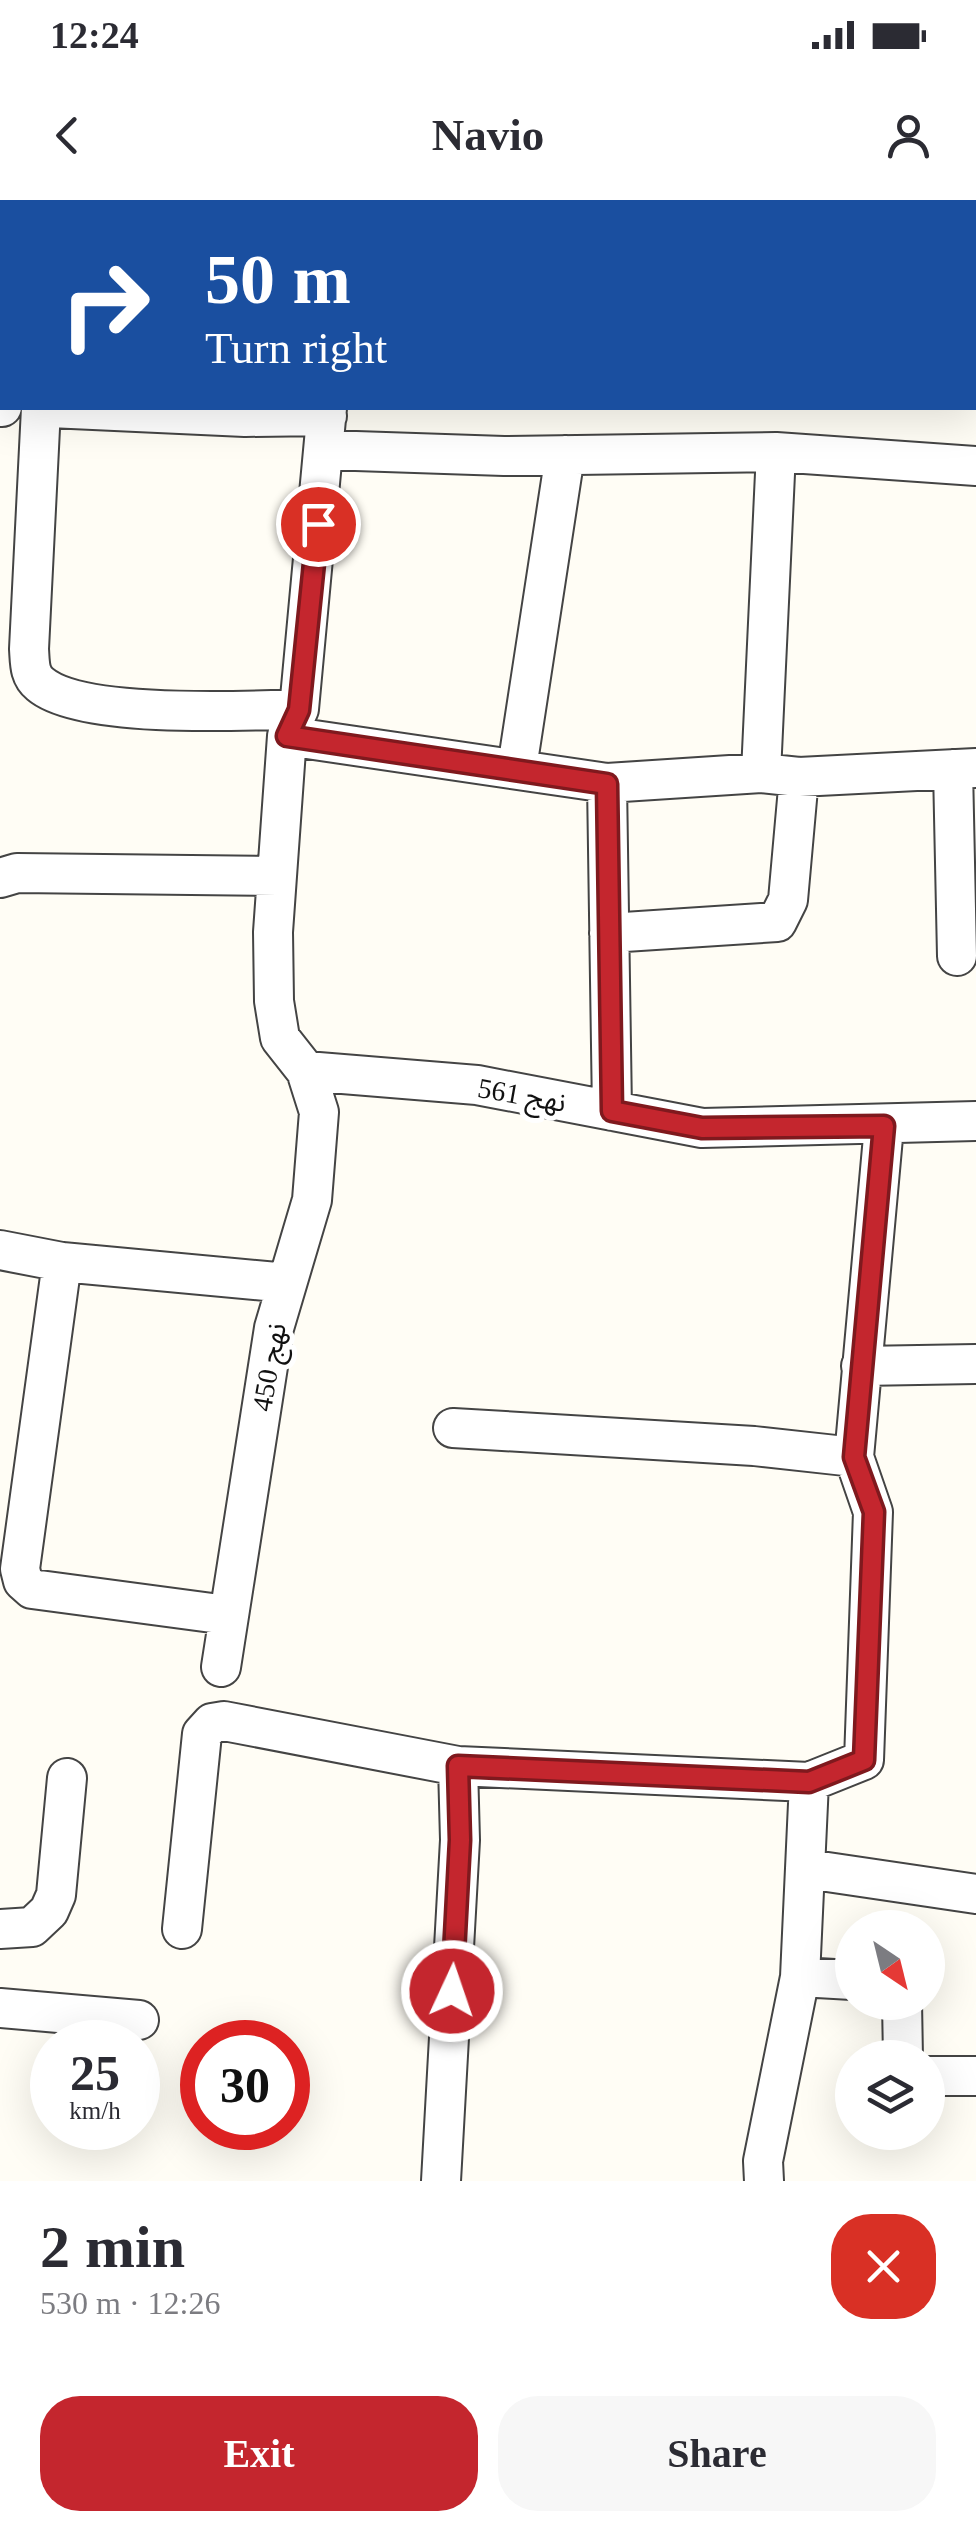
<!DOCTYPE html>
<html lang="en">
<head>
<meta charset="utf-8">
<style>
  body { margin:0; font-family:"Times New Roman","Noto Sans Arabic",serif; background:#f7f7f7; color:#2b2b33; height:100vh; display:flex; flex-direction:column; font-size:38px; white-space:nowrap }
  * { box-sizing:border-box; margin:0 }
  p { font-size:32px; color:#7c7c81 }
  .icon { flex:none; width:55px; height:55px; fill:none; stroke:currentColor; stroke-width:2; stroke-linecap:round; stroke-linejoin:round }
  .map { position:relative; height:1981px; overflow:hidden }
  .panel { display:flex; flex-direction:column; background:#fff; flex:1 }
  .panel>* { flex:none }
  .banner { position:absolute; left:0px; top:0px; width:978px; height:210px; box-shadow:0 10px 40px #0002; background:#1a4fa0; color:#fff; overflow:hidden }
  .needle { width:65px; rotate:145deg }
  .fabs { position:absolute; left:835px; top:1710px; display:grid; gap:20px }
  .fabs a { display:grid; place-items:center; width:110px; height:110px; border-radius:50%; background:#fff; box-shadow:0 10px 40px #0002; font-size:50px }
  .speed { position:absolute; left:30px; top:1820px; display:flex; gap:20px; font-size:50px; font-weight:700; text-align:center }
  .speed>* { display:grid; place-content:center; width:130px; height:130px; border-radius:50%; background:#fff; box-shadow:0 10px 40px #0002; line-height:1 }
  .speed small { font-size:25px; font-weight:400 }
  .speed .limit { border:15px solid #d22; background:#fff; color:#111 }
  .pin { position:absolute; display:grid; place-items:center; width:85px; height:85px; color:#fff; margin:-42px; border:5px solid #fff; border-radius:50%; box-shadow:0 2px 10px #0007 }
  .me { position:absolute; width:110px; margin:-55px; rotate:3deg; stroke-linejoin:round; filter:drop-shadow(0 0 8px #0008) }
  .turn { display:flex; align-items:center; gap:35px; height:210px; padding:0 40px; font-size:45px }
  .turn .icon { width:130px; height:130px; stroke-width:2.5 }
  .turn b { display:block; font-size:70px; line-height:85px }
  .round { display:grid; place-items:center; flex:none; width:105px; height:105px; border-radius:40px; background:#f7f7f7 }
  .headline { display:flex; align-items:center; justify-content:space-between; height:170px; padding:0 40px }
  h1 { font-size:60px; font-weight:600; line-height:75px }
  .cta { display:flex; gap:20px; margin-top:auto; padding:20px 40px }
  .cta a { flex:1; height:115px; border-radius:40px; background:#c4262e; color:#fff; font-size:40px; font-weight:600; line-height:115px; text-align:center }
  .cta a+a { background:#f7f7f7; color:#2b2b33 }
  .status { display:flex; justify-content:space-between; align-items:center; height:70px; padding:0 50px; background:#fff; direction:ltr }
  .status svg { height:28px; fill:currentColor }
  header { display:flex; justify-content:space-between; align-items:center; height:130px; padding:0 40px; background:#fff; font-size:45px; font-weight:600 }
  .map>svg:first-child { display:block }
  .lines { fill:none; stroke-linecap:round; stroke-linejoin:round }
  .minor-casing { stroke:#444; stroke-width:42 }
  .minor { stroke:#fff; stroke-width:38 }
  .route-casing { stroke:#7f191e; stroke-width:25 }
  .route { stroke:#c4262e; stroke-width:18 }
  .labels { text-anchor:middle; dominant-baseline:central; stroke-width:10; stroke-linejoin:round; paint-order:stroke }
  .street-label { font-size:28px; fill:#111; stroke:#fff }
</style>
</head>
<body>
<div class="status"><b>12:24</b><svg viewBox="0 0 49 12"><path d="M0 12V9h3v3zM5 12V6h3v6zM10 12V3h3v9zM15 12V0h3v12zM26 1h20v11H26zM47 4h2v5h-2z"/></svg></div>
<header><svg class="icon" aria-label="back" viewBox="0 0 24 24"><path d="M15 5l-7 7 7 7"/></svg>Navio<svg class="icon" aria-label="person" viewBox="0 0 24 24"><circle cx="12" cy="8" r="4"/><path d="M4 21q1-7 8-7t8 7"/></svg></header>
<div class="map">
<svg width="976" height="1981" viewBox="0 0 976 1981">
  <rect width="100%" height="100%" fill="#fffdf5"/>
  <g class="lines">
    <defs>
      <path id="minor" d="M332,0V2
        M0,207H2
        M41,208L29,449C30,463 29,475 40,484C81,519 244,511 299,509
        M50,208L245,217L327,216
        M326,250L504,256L776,252L976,266
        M287,536L607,583L761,573L799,577L976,568
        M517,568L565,255
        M953,569L957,756
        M761,573L776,252
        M607,583L612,911
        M0,678L17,673L277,676
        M609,733L777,722L788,700L799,577
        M306,871L477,885L702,928L976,921
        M0,1050L62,1062L287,1083
        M62,1062L20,1369L23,1381L32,1389L227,1415
        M861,1166L976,1164
        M453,1228L754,1246L854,1257
        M221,1467L274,1128L312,1000L319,912L306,871L280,838L274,801L273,732L287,536L299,509L327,208
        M458,1566L809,1582L864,1560L873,1312L854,1257L884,926
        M807,1669L976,1694
        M0,1729L32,1727L49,1711L56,1695L67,1578
        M182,1729L202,1534L212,1523L224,1521L458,1566L460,1640L441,1981
        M800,1777L852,1780
        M902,1802L903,1858
        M0,1808L139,1820
        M928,1876H976
        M764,1981L763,1961L800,1777L809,1582"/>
    </defs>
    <use href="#minor" class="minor-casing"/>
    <use href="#minor" class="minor"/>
  </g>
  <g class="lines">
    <defs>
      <path id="route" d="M318,324L299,510L287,536L607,584L612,911L702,928L884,926L854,1257L874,1312L864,1560L809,1582L458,1566L460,1640L452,1791"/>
    </defs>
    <use href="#route" class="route-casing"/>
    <use href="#route" class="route"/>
  </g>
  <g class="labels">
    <g class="street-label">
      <text transform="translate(522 895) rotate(10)">نهج 561</text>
      <text transform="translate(269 1167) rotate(-80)">نهج 450</text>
    </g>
  </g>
</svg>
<div class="fabs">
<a><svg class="needle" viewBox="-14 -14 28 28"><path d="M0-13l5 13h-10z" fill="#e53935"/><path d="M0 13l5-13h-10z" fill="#7c7c81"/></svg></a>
<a><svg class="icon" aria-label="layers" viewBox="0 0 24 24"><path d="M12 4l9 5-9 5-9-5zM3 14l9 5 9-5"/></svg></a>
</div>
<div class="speed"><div>25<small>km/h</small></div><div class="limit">30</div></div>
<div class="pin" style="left:318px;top:324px;background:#d93025"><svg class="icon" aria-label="arrive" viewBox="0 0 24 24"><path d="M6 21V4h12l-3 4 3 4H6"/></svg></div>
<svg class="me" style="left:452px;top:1791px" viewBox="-20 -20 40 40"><circle r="17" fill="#c4262e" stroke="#fff" stroke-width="3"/><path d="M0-11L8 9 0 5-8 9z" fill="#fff"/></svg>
<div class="banner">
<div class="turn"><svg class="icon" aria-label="right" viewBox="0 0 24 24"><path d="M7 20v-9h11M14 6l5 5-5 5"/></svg><div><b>50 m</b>Turn right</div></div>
</div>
</div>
<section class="panel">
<div class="headline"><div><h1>2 min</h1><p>530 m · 12:26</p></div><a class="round" style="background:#d93025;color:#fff"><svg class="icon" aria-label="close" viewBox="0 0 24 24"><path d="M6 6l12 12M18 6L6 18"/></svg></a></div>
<div class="cta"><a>Exit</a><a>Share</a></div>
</section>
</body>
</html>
